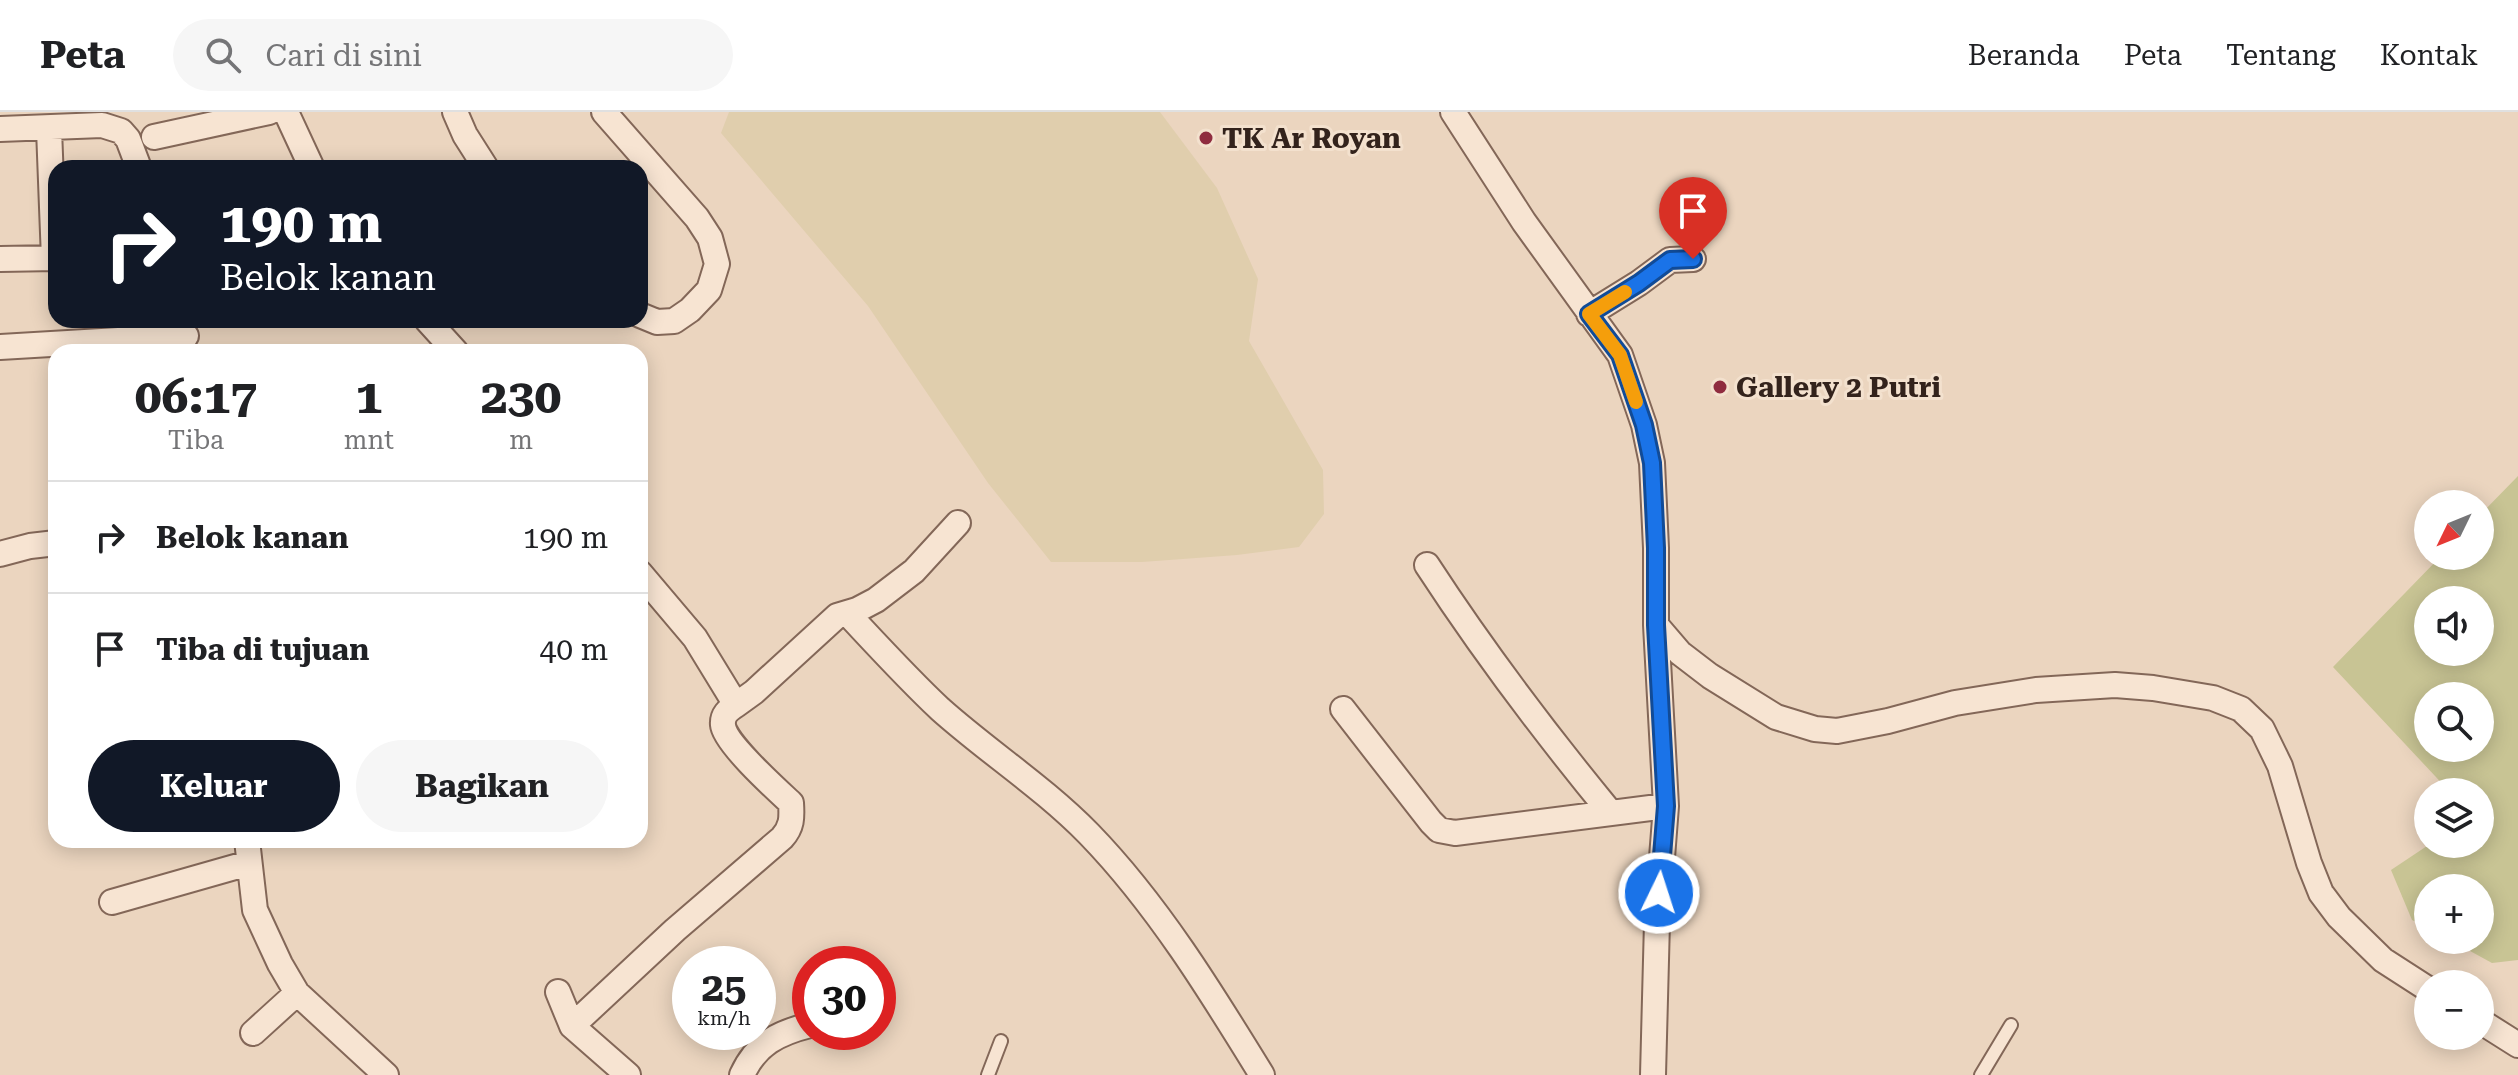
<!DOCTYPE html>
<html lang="id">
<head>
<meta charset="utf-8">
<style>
  body { margin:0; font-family:"Roboto Serif",serif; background:#f6f6f6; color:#202124; height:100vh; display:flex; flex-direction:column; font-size:30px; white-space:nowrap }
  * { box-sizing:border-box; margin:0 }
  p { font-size:26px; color:#757577 }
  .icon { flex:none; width:44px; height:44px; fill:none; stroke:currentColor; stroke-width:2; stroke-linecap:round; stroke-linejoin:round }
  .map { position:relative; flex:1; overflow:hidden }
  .panel { position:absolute; left:48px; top:232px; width:600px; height:504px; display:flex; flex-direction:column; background:#fff; border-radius:24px; box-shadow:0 4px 20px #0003 }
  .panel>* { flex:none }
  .banner { position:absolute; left:48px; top:48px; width:600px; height:168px; border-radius:24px; box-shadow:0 4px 20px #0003; background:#111827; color:#fff; overflow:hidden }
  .needle { width:52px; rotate:227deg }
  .tools { position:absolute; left:2414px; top:378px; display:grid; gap:16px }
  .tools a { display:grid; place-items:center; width:80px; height:80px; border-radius:50%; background:#fff; box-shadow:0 4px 20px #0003; font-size:40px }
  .speed { position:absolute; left:672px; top:834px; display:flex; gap:16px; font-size:40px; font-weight:700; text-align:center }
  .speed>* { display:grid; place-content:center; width:104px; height:104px; border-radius:50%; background:#fff; box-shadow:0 4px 20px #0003; line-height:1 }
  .speed small { font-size:20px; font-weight:400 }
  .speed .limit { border:12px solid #d22; background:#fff; color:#111 }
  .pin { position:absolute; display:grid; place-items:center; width:68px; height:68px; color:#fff; margin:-82px -34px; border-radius:50% 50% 50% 0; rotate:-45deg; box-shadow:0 0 8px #0007 }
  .pin .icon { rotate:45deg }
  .me { position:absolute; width:88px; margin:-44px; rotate:4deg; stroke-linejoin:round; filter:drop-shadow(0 0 6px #0008) }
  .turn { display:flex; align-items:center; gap:28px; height:168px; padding:0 40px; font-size:36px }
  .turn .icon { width:104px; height:104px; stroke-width:2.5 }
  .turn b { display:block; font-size:56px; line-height:68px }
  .eta { display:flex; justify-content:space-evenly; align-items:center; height:136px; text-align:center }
  .eta b { font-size:48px; font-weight:700; line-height:56px }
  .button { display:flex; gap:16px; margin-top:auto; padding:16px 40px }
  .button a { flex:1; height:92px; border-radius:48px; background:#111827; color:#fff; font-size:32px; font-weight:700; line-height:92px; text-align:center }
  .button a+a { background:#f6f6f6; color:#202124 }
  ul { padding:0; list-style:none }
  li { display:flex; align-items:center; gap:24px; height:112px; padding:0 40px; border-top:2px solid #e0e0e0 }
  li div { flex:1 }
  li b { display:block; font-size:30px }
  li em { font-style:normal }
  header { display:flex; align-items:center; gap:48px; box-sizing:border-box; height:112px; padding:0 40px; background:#fff; border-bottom:2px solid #e0e0e0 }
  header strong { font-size:38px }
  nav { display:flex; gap:44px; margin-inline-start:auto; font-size:28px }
  .search { width:560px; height:72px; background:#f6f6f6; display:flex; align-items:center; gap:20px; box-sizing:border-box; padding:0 28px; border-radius:44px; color:#757577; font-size:30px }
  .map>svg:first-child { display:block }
  .farmland { fill:#e0cead }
  .green { fill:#c8c494; fill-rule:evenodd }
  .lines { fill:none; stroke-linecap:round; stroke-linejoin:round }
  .lane-casing { stroke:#836758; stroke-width:16 }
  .street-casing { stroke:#836758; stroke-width:28 }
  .lane { stroke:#f7e4d2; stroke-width:12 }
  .street { stroke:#f7e4d2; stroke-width:24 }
  .route-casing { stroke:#114b97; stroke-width:20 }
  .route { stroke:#1a73e8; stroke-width:14 }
  .slow { stroke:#f59e0b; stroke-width:14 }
  .poi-dot { fill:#8f2c3f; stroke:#f3e1ce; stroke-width:3 }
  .labels { text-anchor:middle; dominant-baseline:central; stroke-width:6; stroke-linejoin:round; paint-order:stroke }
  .poi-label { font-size:28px; font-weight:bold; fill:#33231c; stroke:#f3e1ce; text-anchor:start }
</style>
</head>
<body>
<header>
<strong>Peta</strong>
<div class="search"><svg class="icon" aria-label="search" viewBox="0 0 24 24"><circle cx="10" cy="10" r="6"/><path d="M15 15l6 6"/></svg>Cari di sini</div>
<nav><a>Beranda</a><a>Peta</a><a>Tentang</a><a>Kontak</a></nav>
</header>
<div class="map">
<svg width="2518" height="963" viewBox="0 0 2518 963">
  <rect width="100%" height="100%" fill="#ebd5bf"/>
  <path class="farmland" d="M729,0H1160L1217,76L1258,167L1249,229L1323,358L1324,402L1299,435L1237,443L1142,450H1051L988,371L868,194L721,21Z"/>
  <path class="green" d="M2518,364V848L2492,851L2450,828H2480V776H2428V816L2412,808L2391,758L2430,732H2480V680H2450L2333,555L2441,444H2480V403ZM2480,488V540H2428V488ZM2480,584V636H2428V584Z"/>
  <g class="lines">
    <defs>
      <path id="lane" d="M988,963L1001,929
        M1981,963L2011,913"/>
      <path id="street" d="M286,0L312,56
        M455,0L465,23L486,56
        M604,0L697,106L710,126L717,152L709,178L690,198L674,209L657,210L640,203
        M1453,0L1524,110L1620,243L1644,313L1652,351L1656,436V513L1666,694L1657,810L1653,963
        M0,17L102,13L121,19L128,27L139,56
        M49,17L54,147
        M154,25L269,0
        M0,147L56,146
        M1589,202L1639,171L1670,148L1693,147
        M427,208L456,240
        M0,235L186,224
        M0,442L30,434L56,431
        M1427,453C1483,539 1545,621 1610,700
        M847,501C877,533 908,567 940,597C988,640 1043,675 1089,722C1157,792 1211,880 1262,963
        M1656,513L1680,541L1710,564L1776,605L1815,617L1837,619L1888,609L1955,591L2036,578L2115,573L2153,576L2213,586L2241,597L2262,617L2280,654L2309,751L2321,781L2339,805L2383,848L2428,877
        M736,593L754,580L837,504L857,498L876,488L914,459L958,411
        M1343,597L1431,710L1439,718L1455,721L1666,694
        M247,728L255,798L280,852L297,881L386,963
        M112,790L249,751
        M558,880L572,914
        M2480,909L2518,933
        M253,921L297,881
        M628,963L572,914L675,818L782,726C792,715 792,706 791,691C777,678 724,630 723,613C722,603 728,598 736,593L695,526L640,461
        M742,963C756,932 778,921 810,913"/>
    </defs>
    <use href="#lane" class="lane-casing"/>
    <use href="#street" class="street-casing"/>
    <use href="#lane" class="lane"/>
    <use href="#street" class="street"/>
  </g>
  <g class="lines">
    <defs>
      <path id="route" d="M1659,781L1666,694L1656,513V436L1652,351L1644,313L1620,243L1589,202L1639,171L1670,148L1693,147"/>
    </defs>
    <use href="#route" class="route-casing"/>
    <use href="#route" class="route"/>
    <path class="slow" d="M1625,180L1589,202L1620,243L1636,290"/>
  </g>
  <g class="poi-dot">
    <circle cx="1206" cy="26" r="8"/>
    <circle cx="1720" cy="275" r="8"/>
  </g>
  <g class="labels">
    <g class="poi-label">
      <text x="1222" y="26">TK Ar Royan</text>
      <text x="1736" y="275">Gallery 2 Putri</text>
    </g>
  </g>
</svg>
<div class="tools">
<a><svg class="needle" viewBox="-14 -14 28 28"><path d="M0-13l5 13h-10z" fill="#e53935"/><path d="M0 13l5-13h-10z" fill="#757577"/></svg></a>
<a><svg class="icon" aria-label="sound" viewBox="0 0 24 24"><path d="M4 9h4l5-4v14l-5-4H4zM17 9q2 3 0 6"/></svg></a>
<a><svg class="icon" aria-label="search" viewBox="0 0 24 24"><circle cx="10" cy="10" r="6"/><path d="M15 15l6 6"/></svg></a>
<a><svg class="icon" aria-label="layers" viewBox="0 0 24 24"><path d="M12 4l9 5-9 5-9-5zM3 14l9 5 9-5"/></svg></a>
<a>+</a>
<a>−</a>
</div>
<div class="speed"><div>25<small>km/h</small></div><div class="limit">30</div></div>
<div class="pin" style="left:1693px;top:147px;background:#d93025"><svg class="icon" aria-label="arrive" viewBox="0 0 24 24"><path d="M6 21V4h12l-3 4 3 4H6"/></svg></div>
<svg class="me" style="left:1659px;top:781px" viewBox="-20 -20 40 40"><circle r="17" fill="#1a73e8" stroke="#fff" stroke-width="3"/><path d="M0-11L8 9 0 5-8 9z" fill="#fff"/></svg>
<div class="banner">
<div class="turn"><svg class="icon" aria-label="right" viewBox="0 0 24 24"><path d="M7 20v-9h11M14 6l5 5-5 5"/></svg><div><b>190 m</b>Belok kanan</div></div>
</div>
<section class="panel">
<div class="eta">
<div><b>06:17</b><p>Tiba</p></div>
<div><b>1</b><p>mnt</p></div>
<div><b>230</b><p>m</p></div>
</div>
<ul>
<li><svg class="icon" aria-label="right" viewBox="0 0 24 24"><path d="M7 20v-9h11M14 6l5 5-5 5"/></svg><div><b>Belok kanan</b></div><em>190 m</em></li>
<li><svg class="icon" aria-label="arrive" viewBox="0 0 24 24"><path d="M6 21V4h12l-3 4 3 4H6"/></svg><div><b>Tiba di tujuan</b></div><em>40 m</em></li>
</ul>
<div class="button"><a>Keluar</a><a>Bagikan</a></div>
</section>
</div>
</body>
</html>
